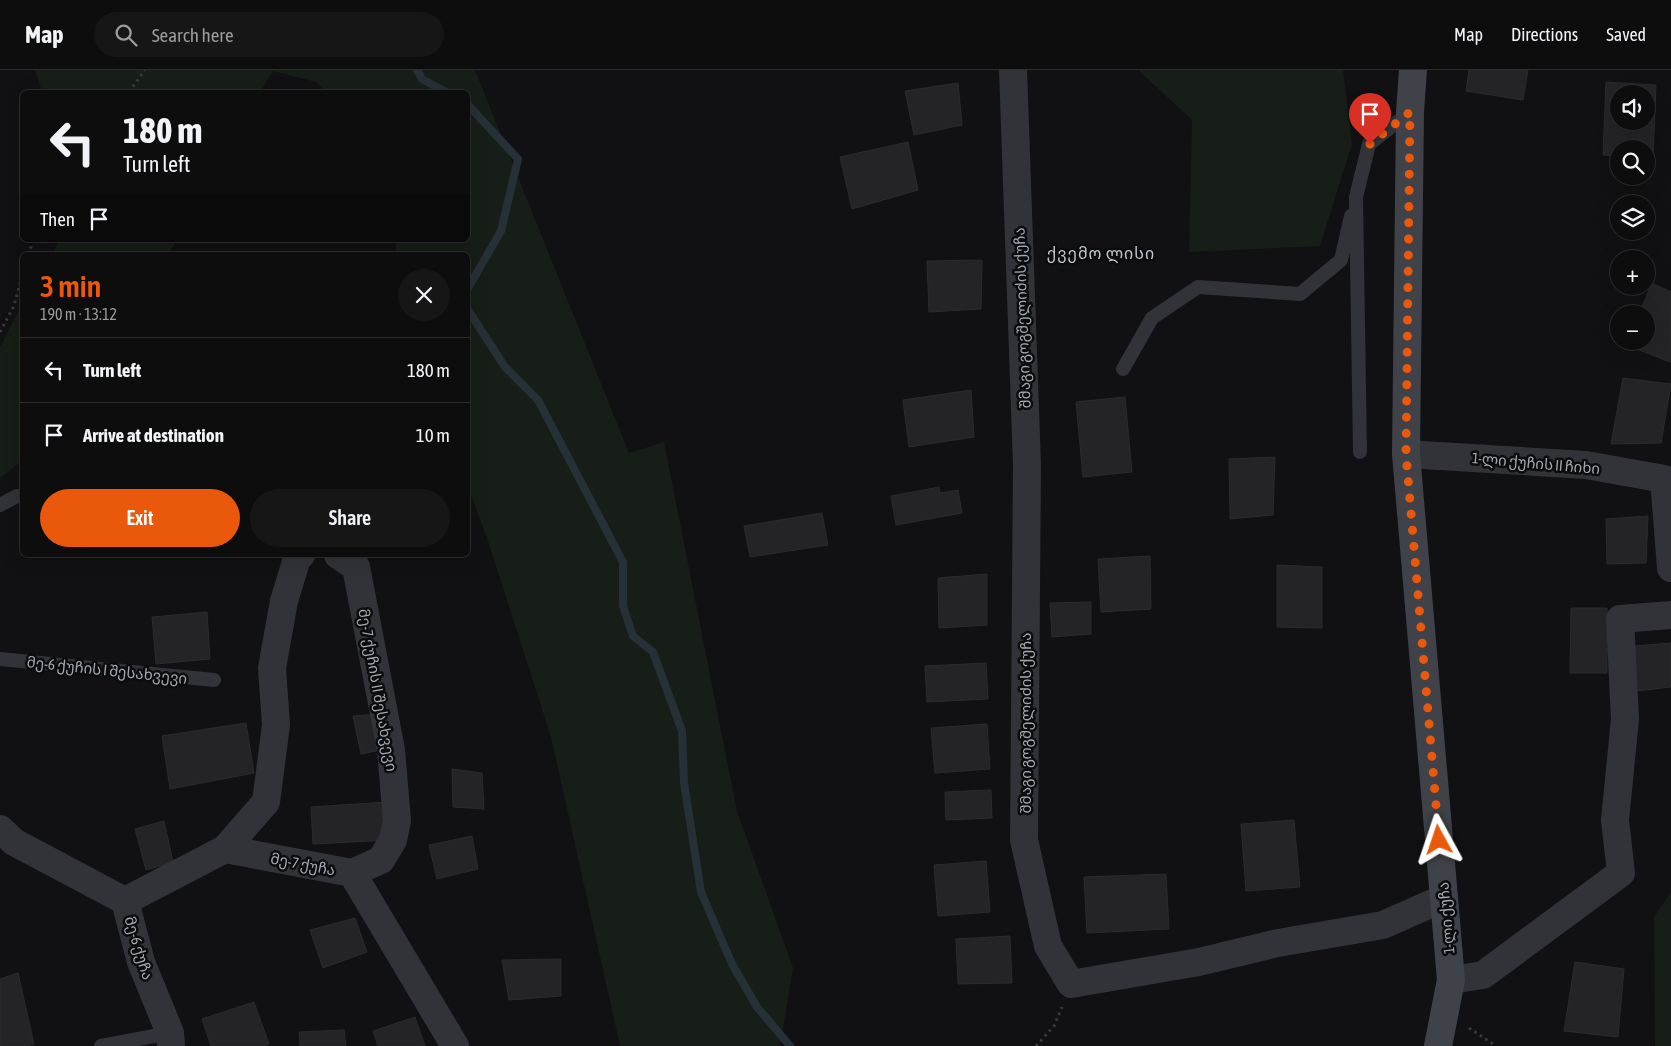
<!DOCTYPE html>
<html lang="en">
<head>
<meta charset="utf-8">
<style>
  body { margin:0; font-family:"Asap Condensed","Noto Sans Georgian",sans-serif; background:#161617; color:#f1f3f6; height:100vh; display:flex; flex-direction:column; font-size:19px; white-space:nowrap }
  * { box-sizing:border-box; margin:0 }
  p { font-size:16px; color:#9a9c9e }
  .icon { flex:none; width:28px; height:28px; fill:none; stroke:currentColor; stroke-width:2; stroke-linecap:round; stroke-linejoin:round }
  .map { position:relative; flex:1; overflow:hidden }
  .details { position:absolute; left:20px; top:182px; width:450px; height:305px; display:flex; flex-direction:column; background:#0d0d0e; border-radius:8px; box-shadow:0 5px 20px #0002,0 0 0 1px #2d2d2e }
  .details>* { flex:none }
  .top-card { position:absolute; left:20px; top:20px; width:450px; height:152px; border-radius:8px; box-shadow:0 5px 20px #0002,0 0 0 1px #2d2d2e; background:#0d0d0e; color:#f1f3f6; overflow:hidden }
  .controls { position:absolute; left:1610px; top:15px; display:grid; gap:10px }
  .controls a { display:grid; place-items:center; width:45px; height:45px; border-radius:50%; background:#0d0d0e; box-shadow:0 5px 20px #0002,0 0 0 1px #2d2d2e; font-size:25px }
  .pin { position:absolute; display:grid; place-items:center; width:42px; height:42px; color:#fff; margin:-51px -21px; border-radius:50% 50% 50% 0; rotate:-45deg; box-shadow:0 0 5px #0007 }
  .pin .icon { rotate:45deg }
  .me { position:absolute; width:55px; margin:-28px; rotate:355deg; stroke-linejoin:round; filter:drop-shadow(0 0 4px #0008) }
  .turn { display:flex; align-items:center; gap:18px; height:105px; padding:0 20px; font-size:22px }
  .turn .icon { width:65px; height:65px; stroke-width:2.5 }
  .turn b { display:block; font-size:35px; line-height:42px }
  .then { display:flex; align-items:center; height:48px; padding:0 20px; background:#0003; gap:10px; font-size:19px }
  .round { display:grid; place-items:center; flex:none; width:52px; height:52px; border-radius:26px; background:#161617 }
  .summary { display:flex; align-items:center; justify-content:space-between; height:85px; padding:0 20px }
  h1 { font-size:30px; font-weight:600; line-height:38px; color:#ea580c }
  .action { display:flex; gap:10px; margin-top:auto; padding:10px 20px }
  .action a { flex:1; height:58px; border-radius:30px; background:#ea580c; color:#fff; font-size:20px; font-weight:600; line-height:58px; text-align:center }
  .action a+a { background:#161617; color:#f1f3f6 }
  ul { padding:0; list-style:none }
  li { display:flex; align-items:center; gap:15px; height:65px; padding:0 20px; border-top:1px solid #2d2d2e }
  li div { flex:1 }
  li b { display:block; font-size:19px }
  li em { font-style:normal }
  header { display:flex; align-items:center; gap:30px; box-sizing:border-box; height:70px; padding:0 25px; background:#0d0d0e; border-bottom:1px solid #2d2d2e }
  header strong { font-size:24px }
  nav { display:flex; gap:28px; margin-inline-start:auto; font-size:18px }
  .search { width:350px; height:45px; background:#161617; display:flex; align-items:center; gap:12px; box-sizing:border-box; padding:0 18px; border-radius:28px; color:#9a9c9e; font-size:19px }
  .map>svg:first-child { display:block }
  .green { fill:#171d17 }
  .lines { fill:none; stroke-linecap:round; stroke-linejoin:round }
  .stream { stroke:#263137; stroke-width:8 }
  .building { fill:#242427; stroke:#2b2b2f; fill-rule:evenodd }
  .path { stroke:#373a3f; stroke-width:3; stroke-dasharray:2.5 4; stroke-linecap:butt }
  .lane { stroke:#323338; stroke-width:14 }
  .street { stroke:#323338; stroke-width:28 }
  .secondary { stroke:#3f4248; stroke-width:28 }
  .route { stroke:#ea580c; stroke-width:9; stroke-dasharray:0 16.2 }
  .labels { text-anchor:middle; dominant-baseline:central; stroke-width:5; stroke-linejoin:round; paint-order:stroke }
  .street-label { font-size:15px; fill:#a1a8b4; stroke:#0c0c0d }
  .neighbourhood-label { font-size:16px; letter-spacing:1px; fill:#c2c7d0; stroke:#0c0c0d }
</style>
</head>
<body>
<header>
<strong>Map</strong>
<div class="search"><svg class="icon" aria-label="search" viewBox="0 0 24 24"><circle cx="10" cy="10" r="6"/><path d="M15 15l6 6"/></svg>Search here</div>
<nav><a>Map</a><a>Directions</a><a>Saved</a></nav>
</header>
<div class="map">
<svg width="1671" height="976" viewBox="0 0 1671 976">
  <rect width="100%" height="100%" fill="#111113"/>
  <path class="green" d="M35,0H475L629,383L664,372L737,741L793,898L780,976H620L551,667L488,471L468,417V185H397L395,170H468V22H326L316,12L273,1L260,22H42Z
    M1140,0H1343L1352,74L1320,176L1189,182L1192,50L1140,2Z
    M60,170H177L168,185H51Z
    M22,234V391L0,408V277Z
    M1671,822V976H1655L1654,847Z"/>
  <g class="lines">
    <path class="stream" d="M417,0L422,9L446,22
      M468,35L518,89L501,161L468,218
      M468,240L505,297L538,330L623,492V536L633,566L653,582L682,661L684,713L701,822L732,894L757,937L790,976"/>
  </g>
  <path class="building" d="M1469,0H1528L1523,30L1466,21Z
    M1606,12L1656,15L1653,88L1646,87V79H1619V86L1603,85ZM1619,24H1646V51H1619Z
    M958,13L962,55L914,65L905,21Z
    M908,72L918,120L852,139L840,87Z
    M982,190L981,239L929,242L927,191Z
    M1652,213L1671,222L1670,292L1616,271L1619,262V271H1646V244H1639Z
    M1623,308L1671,314L1661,373L1611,374Z
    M971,320L974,367L909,377L903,330Z
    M1125,327L1132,402L1083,407L1076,332Z
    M1275,387L1273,445L1230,449L1229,389Z
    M939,417L940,423L958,420L962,443L896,455L891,426Z
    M822,443L828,475L750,487L744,456Z
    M1648,446L1646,493L1607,494L1606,449Z
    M1150,486L1151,539L1101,542L1098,489Z
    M1277,495L1322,497V558L1277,557Z
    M987,504V555L939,558L938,508Z
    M1091,532V564L1052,567L1050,533Z
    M1571,538H1607V603H1570Z
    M207,542L210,589L156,594L152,547Z
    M1671,573V617L1636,621L1635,576Z
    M986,593L988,629L927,632L925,596Z
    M381,644L386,679L361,684L353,646Z
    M246,653L254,703L170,719L162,666Z
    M987,654L990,699L935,703L931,658Z
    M452,699L482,703L484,739L453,737Z
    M991,720L992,748L946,750L945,722Z
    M387,732L389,770L313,774L311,737Z
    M1294,750L1300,817L1246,821L1241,754Z
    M164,751L173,792L146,800L135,759Z
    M472,766L478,799L437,809L429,775Z
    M986,791L990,842L938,846L934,795Z
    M1166,804L1169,859L1087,863L1084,807Z
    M355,848L367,882L323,898L310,860Z
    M1010,866L1012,913L958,914L956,869Z
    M561,889V926L509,930L502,890Z
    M1575,892L1624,899L1618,967L1564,961Z
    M18,903L34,974L26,976H0V909Z
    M254,932L269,974L264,976H211L202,949Z
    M415,947L425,976H378L373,961Z
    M344,960L346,976H300L299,962Z"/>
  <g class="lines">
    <path class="path" d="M129,22L145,0
      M29,185L33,170
      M0,262L14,236L22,206
      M1469,958L1496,976
      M1036,976L1054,956L1062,937"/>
    <path class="lane" d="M1123,299L1152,248L1198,217L1300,224L1341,190L1351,146
      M1360,382L1356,127L1369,74L1410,42
      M0,435L17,426H22
      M0,589L214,610
      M101,976L170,963"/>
    <path class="street" d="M1013,0L1027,395L1024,770L1048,876L1071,914L1199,892L1278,873L1383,855L1444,828
      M1406,384L1586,395L1664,409L1671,498
      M338,485L356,497L391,680L397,751L393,770L381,790L352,803
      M0,759L14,772L125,831L141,892L170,963L171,976
      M225,779L266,732L276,655L272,598L284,531L298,485H301
      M125,831L225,779L352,803L455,976
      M1451,910L1483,905L1621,803L1615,750L1625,649L1620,549L1671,545"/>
    <path class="secondary" d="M1413,0L1410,42L1406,384L1451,910L1438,976"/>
  </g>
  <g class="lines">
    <path class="route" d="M1370,74L1410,42L1406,384L1439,770"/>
  </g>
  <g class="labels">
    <g class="street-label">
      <text transform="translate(1022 248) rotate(-92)">შმაგი გოგშელიძის ქუჩა</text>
      <text transform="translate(1536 393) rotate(5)">1-ლი ქუჩის II ჩიხი</text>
      <text transform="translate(107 600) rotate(6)">მე-6 ქუჩის I შესახვევი</text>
      <text transform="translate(378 620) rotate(80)">მე-7 ქუჩის II შესახვევი</text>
      <text transform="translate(1025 653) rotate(-90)">შმაგი გოგშელიძის ქუჩა</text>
      <text transform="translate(303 794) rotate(11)">მე-7 ქუჩა</text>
      <text transform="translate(1446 848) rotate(-95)">1-ლი ქუჩა</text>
      <text transform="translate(139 878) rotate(73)">მე-6 ქუჩა</text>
    </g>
    <g class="neighbourhood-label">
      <text x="1101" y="183">ქვემო ლისი</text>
    </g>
  </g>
</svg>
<div class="controls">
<a><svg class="icon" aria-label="sound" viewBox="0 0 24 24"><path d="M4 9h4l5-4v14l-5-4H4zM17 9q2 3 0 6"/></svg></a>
<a><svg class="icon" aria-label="search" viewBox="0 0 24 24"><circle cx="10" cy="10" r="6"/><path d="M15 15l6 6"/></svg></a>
<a><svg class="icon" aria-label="layers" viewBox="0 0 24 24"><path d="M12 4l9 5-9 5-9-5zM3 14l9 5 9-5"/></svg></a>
<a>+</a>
<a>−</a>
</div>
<div class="pin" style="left:1370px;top:74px;background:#d93025"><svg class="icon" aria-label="arrive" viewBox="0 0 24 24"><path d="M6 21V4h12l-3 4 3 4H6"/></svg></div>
<svg class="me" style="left:1439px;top:770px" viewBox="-20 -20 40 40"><path d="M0-17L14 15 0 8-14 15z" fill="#ea580c" stroke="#fff" stroke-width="4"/></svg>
<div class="top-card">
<div class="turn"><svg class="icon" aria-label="left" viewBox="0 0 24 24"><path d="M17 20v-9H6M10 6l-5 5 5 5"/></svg><div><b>180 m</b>Turn left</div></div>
<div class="then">Then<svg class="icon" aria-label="arrive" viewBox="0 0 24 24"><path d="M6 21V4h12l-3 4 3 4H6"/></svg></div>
</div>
<section class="details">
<div class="summary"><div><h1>3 min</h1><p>190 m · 13:12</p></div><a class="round"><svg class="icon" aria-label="close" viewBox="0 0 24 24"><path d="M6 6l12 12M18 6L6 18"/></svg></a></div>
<ul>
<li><svg class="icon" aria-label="left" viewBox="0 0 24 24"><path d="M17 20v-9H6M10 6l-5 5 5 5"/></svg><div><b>Turn left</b></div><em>180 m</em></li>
<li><svg class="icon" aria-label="arrive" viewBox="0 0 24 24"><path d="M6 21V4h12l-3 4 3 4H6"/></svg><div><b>Arrive at destination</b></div><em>10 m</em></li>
</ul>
<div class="action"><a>Exit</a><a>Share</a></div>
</section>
</div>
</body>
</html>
